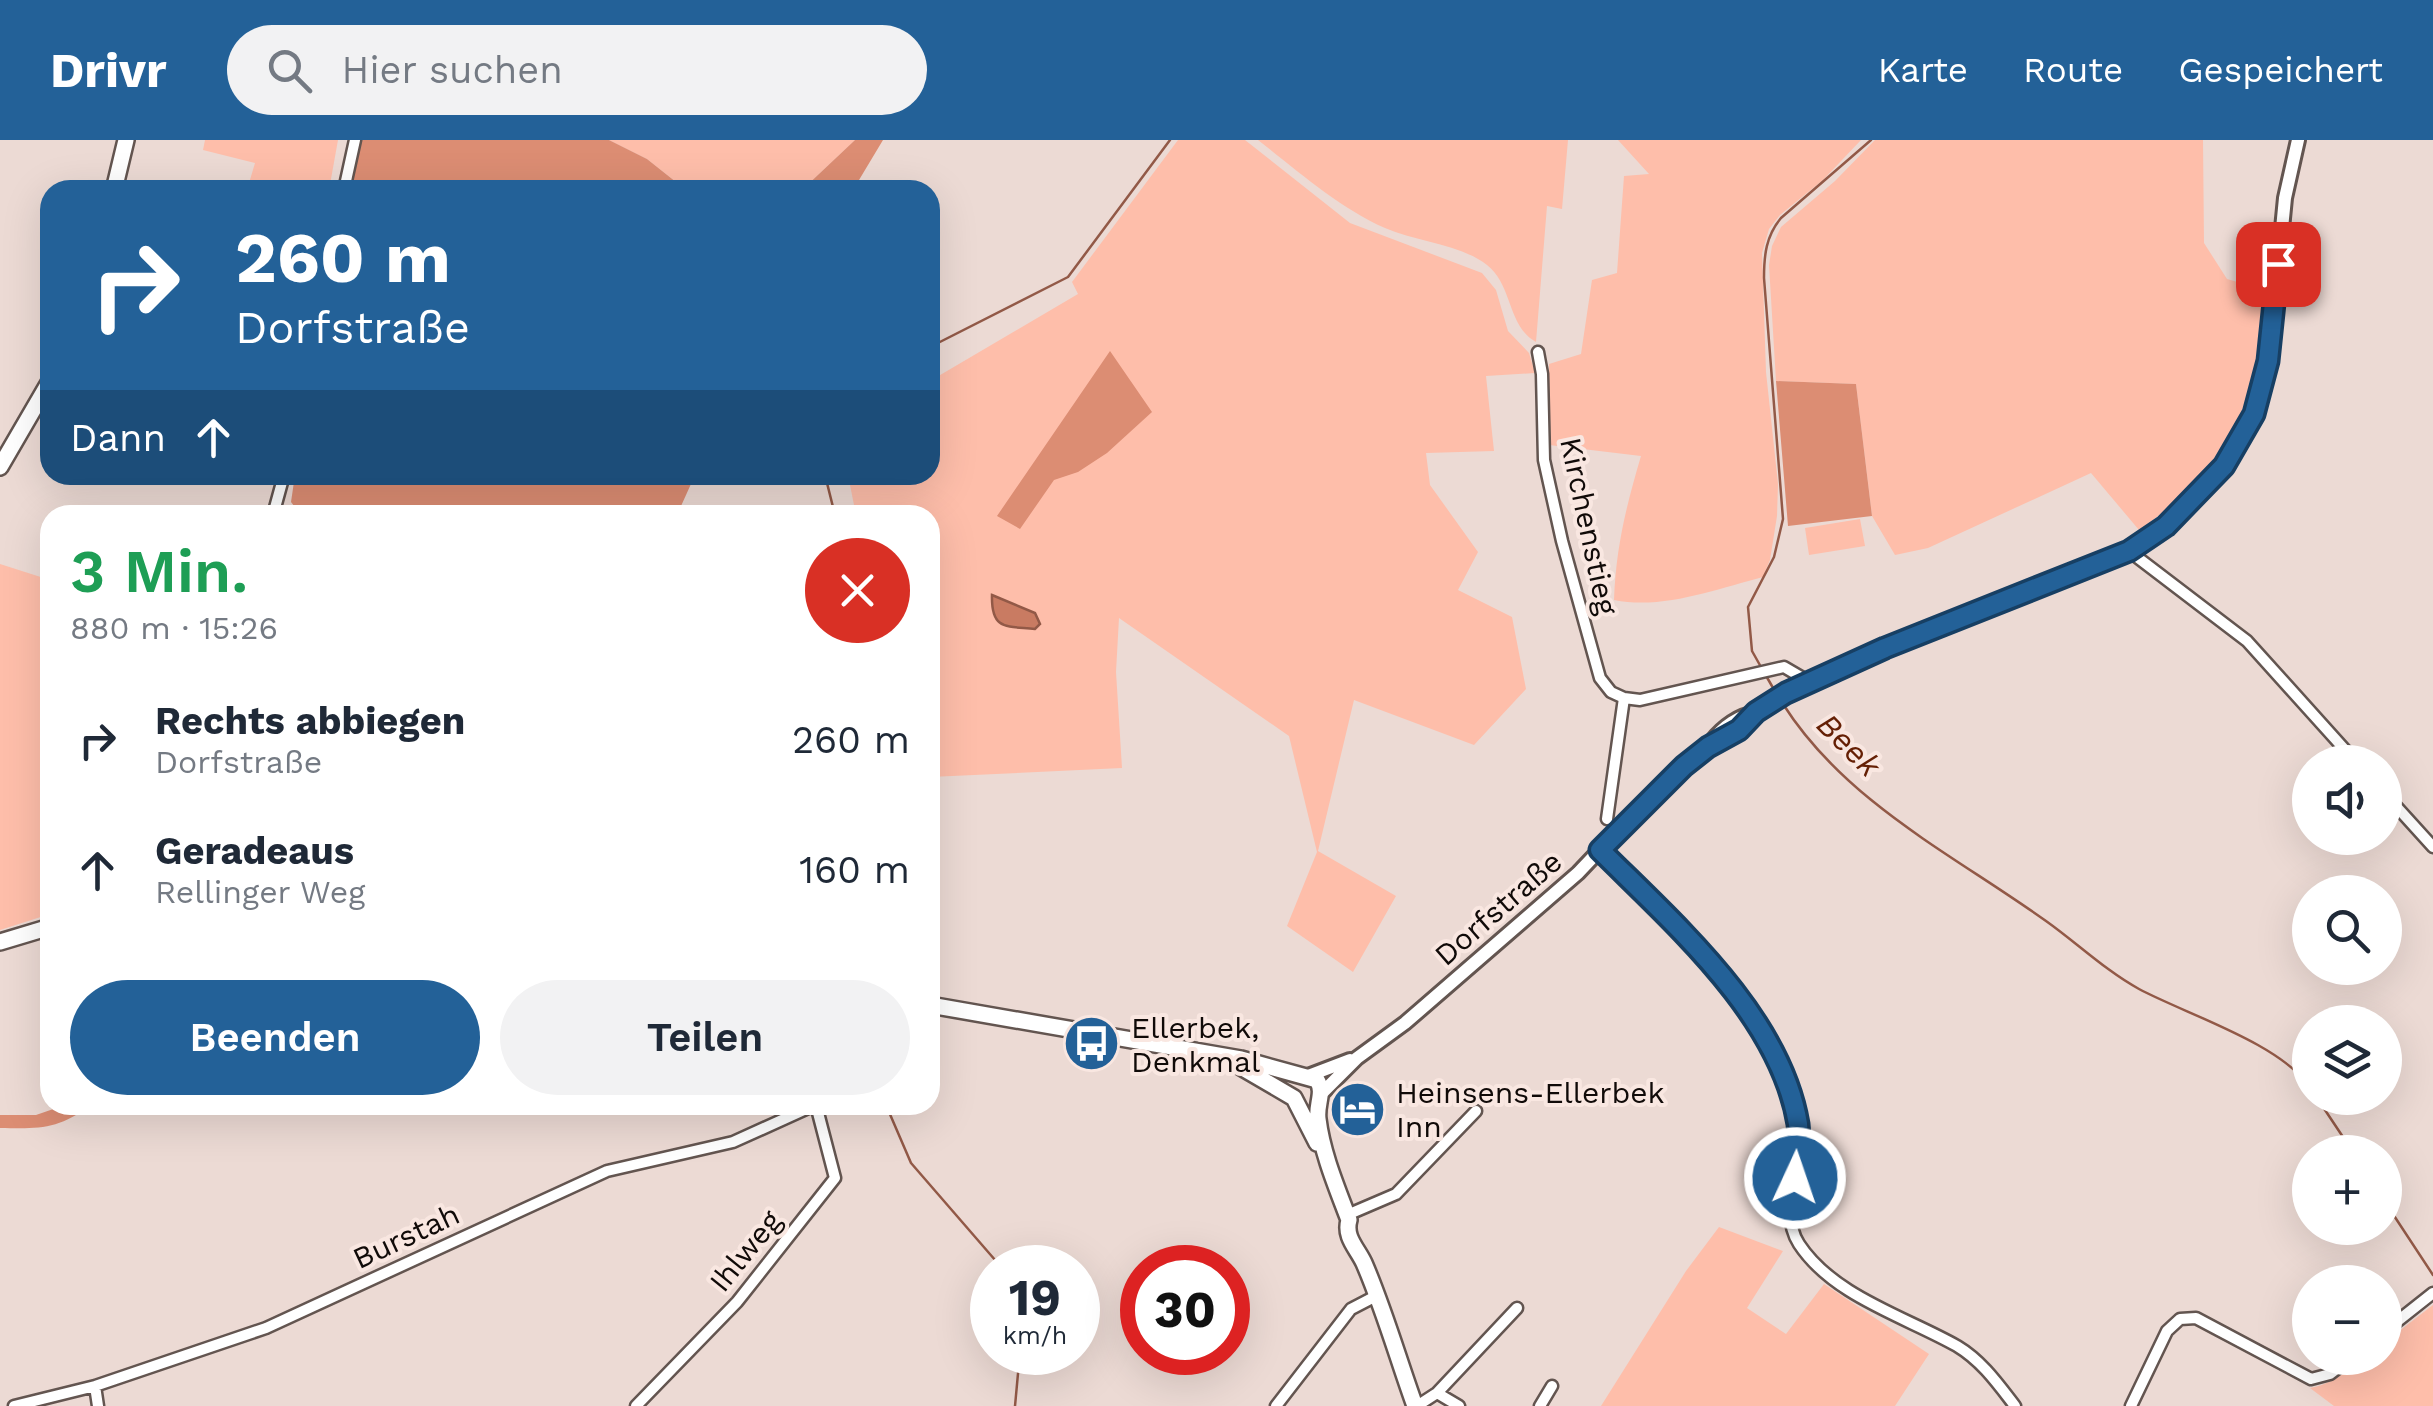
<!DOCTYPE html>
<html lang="de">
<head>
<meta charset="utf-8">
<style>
  body { margin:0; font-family:"Work Sans",sans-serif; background:#f2f2f3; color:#1f2937; height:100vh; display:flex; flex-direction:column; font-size:38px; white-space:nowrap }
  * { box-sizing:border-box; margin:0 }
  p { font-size:32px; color:#747a83 }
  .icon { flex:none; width:55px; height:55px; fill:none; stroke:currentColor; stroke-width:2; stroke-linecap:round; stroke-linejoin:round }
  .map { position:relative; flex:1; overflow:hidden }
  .sheet { position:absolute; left:40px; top:365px; width:900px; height:610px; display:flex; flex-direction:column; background:#fff; border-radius:30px; box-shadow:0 10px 40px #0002 }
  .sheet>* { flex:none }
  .banner { position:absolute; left:40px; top:40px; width:900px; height:305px; border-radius:30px; box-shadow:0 10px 40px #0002; background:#236198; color:#fff; overflow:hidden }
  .tools { position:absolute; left:2292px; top:605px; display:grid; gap:20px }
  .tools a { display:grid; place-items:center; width:110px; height:110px; border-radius:50%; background:#fff; box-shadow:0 10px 40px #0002; font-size:50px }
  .speed { position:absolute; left:970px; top:1105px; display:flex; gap:20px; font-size:50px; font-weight:700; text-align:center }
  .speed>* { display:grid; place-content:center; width:130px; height:130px; border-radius:50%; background:#fff; box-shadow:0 10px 40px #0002; line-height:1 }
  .speed small { font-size:25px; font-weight:400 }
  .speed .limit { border:15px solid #d22; background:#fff; color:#111 }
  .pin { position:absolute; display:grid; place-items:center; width:85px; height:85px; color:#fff; margin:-42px; border-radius:20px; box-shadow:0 5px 15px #0006 }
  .me { position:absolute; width:110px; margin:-55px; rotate:3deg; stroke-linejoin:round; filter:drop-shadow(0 0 8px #0008) }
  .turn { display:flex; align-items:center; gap:35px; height:210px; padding:0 30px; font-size:45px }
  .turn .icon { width:130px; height:130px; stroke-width:2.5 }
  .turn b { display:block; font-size:70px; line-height:85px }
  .then { display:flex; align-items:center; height:95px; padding:0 30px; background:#0003; gap:20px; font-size:38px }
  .round { display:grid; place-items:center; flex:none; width:105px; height:105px; border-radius:52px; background:#f2f2f3 }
  .summary { display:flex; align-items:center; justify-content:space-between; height:170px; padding:0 30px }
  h1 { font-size:60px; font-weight:600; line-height:75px; color:#1e9e55 }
  .cta { display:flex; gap:20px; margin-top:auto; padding:20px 30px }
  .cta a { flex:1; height:115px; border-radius:60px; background:#236198; color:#fff; font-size:40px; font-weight:600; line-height:115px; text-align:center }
  .cta a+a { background:#f2f2f3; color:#1f2937 }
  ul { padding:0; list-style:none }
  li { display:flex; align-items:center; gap:30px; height:130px; padding:0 30px }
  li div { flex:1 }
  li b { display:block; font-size:38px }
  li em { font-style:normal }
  header { display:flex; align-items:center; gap:60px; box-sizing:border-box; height:140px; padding:0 50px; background:#236198; color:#fff }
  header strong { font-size:48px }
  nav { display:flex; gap:55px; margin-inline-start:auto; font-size:35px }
  .search { width:700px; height:90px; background:#f2f2f3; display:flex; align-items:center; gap:25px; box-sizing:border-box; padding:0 35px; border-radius:55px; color:#747a83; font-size:38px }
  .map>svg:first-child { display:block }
  .green { fill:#febeaa }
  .forest { fill:#dc8d73 }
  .water { fill:#c97b62; stroke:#925947; stroke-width:2.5 }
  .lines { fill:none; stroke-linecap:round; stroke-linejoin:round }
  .stream { stroke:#925947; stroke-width:2.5 }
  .minor-casing { stroke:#635550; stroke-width:15 }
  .tertiary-casing { stroke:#635550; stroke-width:18 }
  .secondary-casing { stroke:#635550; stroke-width:20 }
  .minor { stroke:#fff; stroke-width:10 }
  .tertiary { stroke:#fff; stroke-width:12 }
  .secondary { stroke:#fff; stroke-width:15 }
  .route-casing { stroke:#173f63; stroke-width:25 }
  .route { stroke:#236198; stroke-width:18 }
  .labels { text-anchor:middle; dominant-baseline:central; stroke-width:8; stroke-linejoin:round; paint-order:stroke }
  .street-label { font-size:30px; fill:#100a08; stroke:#f9e7e1 }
  .poi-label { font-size:30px; fill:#100a08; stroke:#f9e7e1; text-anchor:start }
  .water-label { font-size:32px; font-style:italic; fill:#651f04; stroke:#f9e7e1 }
</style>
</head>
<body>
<header>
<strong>Drivr</strong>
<div class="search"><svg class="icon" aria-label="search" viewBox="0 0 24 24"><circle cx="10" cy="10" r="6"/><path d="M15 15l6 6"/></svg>Hier suchen</div>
<nav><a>Karte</a><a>Route</a><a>Gespeichert</a></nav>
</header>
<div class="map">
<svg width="2433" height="1266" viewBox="0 0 2433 1266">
  <rect width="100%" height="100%" fill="#ecdad4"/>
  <path class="green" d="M205,0H338L329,50H247L255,23L203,10Z
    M609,0H855L802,50H686L647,19Z
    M1178,0H1245L1350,83L1482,133L1496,150L1508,191L1529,213L1535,233L1486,236L1494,311L1426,313L1430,345L1478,412L1458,450L1512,477L1526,549L1474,605L1354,560L1318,711L1396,756L1353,832L1287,786L1317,712L1289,596L1119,478L1116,532L1122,628L930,637V375H856L848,335H930V241L1078,154L1072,142Z
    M1258,0H1568L1562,69L1547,66L1536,202C1507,186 1513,145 1487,125C1460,104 1417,102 1385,88C1338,67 1298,31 1258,0Z
    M1618,0H1861L1823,40L1780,75L1769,89L1762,113L1766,232L1778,344L1777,376L1770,420L1763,437C1716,449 1663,470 1614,460C1616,407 1626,367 1641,316L1549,305V224L1581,214L1592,140L1617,133L1624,36L1649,34Z
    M1875,0H2203L2204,103L2227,139L2262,149C2268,253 2223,332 2139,390L2091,333L1928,408L1895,415L1872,376L1856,244L1776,241L1769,125L1772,106L1781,87L1835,41Z
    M1860,379L1865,406L1809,415L1805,388Z
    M0,424L50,440V774L0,790Z
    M1719,1087L1783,1111L1747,1168L1786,1194L1824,1144L1929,1214L1895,1266H1601L1686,1131Z
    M2433,1165V1266H2334L2310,1248C2342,1243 2351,1218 2385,1218V1202Z"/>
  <path class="forest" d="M361,0H609L647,19L686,50H350Z
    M855,0H883L853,50H802Z
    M1110,211L1152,272L1107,313L1078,332L1054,340L1020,389L997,376Z
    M1776,241L1856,244L1872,376L1788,386Z
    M295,335H695L677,375H301L291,362Z
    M65,965H92C57,989 42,989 0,988V975H36Z"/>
  <path class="water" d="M992,455L1035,473L1040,484L1035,489C1007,486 991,491 992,455Z"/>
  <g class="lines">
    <path class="stream" d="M930,207L1068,137L1170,0
      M825,335L835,375
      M1761,527L1752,511L1748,467L1774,417L1783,379L1764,138C1764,115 1766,96 1781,78L1871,0
      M1765,534L1776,553
      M1783,564C1846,663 1954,715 2046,781C2077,803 2106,831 2139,849C2188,875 2279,903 2310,947
      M2317,958L2353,1012
      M886,965L911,1023L1002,1128
      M2385,1062L2433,1135
      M1015,1266L1020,1212"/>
    <defs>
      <path id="minor" d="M344,50L355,0
        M1538,212L1542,234L1544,320L1562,401L1600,538L1611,552L1624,558L1607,679
        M273,375L284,335
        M2129,411L2247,501L2356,622
        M1624,558L1640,560L1784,527L1808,541
        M2385,654L2433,707
        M1600,711C1674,783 1780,876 1797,984C1803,1021 1777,1070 1799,1104C1833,1156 1906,1177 1957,1206C1982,1221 1998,1244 2015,1266
        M1347,1075L1396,1054L1476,971
        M2385,1191L2433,1153
        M95,1246L98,1266
        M1437,1253L1517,1168
        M14,1266L95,1246L266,1188L607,1031L733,1002L815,965
        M636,1266L737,1162L835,1038L816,965
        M1276,1266L1351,1169L1376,1156
        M1417,1266L1437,1253L1459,1266
        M1540,1266L1552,1246
        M2131,1266L2167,1191L2180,1179L2196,1178L2311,1239L2330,1234L2351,1218"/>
      <path id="tertiary" d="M1712,601C1723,587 1739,575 1757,573
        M1308,936L1350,920
        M1322,953L1357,918L1405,883L1578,733L1649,658L1685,626L1708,607L1739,590L1770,563L1808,541L1885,507L2129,411L2166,386L2189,366L2224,326L2254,274L2269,221L2285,58L2298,0"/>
      <path id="secondary" d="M114,50L126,0
        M0,327L50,241
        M0,802L50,787
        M930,865L1241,919L1317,940C1325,953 1316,963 1318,979C1322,1013 1337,1048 1349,1080C1344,1097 1357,1108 1364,1123C1384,1169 1398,1219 1415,1266
        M1241,927L1294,958L1317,1003"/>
    </defs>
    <use href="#minor" class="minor-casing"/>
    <use href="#tertiary" class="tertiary-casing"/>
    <use href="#secondary" class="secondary-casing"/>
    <use href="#minor" class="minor"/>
    <use href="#tertiary" class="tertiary"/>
    <use href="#secondary" class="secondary"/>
  </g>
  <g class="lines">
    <defs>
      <path id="route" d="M1795,1038C1797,1020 1800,1001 1798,984C1780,875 1674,784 1600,710L1684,626L1708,607L1739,590L1756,572L1786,553L1885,508L2129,411L2166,386L2224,326L2254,274L2268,221L2278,124"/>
    </defs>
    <use href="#route" class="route-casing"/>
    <use href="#route" class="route"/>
  </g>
  <defs>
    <symbol id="bus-disc" viewBox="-11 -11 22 22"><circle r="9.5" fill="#236198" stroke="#f9e7e1"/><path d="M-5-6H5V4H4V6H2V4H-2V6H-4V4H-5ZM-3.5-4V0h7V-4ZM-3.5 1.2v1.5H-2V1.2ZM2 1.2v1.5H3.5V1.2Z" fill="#fff"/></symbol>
    <symbol id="hotel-disc" viewBox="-11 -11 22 22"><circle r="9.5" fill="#236198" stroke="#f9e7e1"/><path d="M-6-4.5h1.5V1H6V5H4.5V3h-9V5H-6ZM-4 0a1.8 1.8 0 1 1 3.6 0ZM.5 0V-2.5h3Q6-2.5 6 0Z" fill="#fff"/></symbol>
  </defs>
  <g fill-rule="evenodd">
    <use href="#bus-disc" x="1060" y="872" width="63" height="63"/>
    <use href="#hotel-disc" x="1326" y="938" width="63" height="63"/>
  </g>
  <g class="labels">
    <g class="street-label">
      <text transform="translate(1589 386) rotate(78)">Kirchenstieg</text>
      <text transform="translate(1498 768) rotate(-41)">Dorfstraße</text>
      <text transform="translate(406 1096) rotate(-25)">Burstah</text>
      <text transform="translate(745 1111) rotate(-51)">Ihlweg</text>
    </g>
    <g class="poi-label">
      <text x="1131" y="887">Ellerbek,<tspan x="1131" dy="34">Denkmal</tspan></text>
      <text x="1396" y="952">Heinsens-Ellerbek<tspan x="1396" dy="34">Inn</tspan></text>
    </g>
    <g class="water-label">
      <text transform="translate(1849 605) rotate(45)">Beek</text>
    </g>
  </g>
</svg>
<div class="tools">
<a><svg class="icon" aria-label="sound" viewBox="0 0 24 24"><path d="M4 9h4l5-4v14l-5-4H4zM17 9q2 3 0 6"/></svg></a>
<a><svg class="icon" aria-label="search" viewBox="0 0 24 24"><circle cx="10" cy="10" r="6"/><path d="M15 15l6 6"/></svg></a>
<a><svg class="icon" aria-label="layers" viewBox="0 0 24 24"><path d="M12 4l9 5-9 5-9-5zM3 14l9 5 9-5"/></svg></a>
<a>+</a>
<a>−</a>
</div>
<div class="speed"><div>19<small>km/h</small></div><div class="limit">30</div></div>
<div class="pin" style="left:2278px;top:124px;background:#d93025"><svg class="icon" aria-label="arrive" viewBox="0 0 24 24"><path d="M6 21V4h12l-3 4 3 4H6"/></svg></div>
<svg class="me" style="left:1795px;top:1038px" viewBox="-20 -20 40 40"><circle r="17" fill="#236198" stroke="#fff" stroke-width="3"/><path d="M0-11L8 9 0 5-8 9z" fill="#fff"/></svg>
<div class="banner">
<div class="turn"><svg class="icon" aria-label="right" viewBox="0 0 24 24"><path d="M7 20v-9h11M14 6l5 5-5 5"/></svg><div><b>260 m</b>Dorfstraße</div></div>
<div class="then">Dann<svg class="icon" aria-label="ahead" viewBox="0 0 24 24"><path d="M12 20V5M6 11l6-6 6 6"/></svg></div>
</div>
<section class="sheet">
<div class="summary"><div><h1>3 Min.</h1><p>880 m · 15:26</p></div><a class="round" style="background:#d93025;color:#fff"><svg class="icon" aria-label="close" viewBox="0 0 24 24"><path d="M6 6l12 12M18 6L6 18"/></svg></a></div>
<ul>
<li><svg class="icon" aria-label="right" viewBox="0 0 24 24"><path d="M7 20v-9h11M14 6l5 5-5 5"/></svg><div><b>Rechts abbiegen</b><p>Dorfstraße</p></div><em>260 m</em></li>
<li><svg class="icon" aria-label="ahead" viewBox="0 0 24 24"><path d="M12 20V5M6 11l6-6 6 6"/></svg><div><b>Geradeaus</b><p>Rellinger Weg</p></div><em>160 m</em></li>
</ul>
<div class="cta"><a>Beenden</a><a>Teilen</a></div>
</section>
</div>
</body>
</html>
